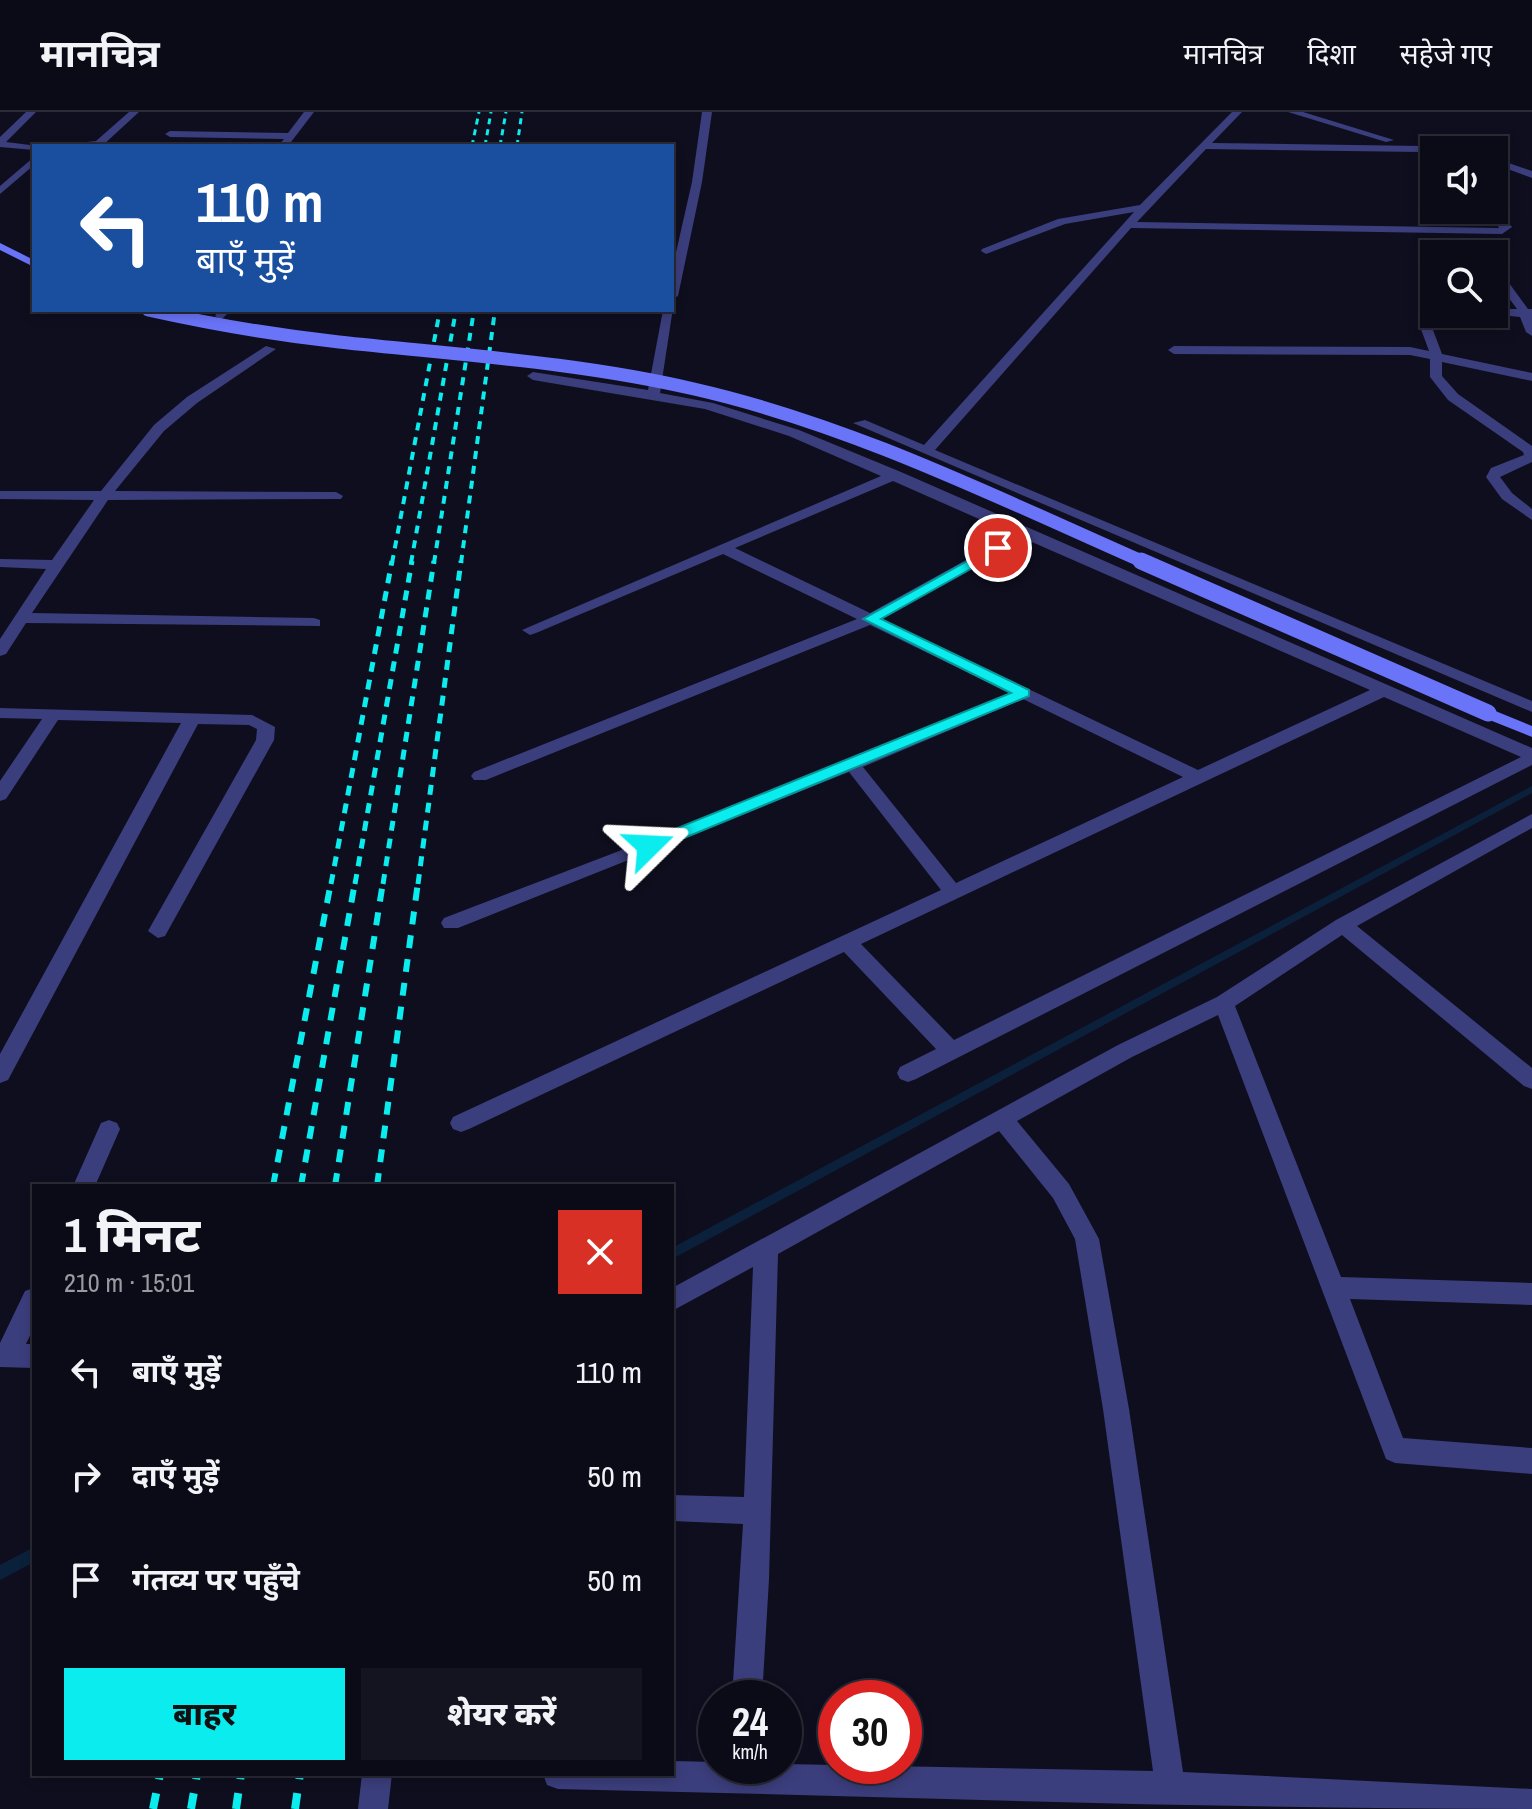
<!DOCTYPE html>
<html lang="hi">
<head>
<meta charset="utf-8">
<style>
  body { margin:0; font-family:"Archivo Narrow","Noto Sans Devanagari",sans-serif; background:#141320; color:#f1f3f6; height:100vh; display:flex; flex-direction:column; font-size:30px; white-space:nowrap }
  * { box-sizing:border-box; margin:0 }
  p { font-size:26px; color:#9a9aa1 }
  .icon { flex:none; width:44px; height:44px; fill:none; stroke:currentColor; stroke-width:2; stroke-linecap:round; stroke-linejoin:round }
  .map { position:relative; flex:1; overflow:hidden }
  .panel { position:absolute; left:32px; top:1072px; width:642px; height:592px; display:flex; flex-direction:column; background:#0b0a17; border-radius:0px; box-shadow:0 4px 12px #0003,0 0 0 2px #2b2b36 }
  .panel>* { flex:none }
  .banner { position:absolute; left:32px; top:32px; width:642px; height:168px; border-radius:0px; box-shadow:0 4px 12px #0003,0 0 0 2px #2b2b36; background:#1a4fa0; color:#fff; overflow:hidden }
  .fabs { position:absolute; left:1420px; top:24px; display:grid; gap:16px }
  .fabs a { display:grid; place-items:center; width:88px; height:88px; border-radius:0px; background:#0b0a17; box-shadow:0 4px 12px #0003,0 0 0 2px #2b2b36; font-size:40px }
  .speed { position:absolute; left:698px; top:1568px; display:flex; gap:16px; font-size:40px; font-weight:700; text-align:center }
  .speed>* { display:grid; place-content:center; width:104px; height:104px; border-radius:50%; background:#0b0a17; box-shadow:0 4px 12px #0003,0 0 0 2px #2b2b36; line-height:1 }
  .speed small { font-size:20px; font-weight:400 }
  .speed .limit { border:12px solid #d22; background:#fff; color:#111 }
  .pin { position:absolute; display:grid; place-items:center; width:68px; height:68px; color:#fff; margin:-34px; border:4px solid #fff; border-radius:50%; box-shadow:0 2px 8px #0007 }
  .me { position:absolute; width:88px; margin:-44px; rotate:69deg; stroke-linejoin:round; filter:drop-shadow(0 0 6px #0008) }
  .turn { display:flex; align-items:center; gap:28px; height:168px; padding:0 32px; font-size:36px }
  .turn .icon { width:104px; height:104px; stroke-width:2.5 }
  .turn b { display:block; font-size:56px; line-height:68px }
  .round { display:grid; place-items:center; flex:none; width:84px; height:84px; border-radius:0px; background:#141320 }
  .head { display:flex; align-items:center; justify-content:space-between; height:136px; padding:0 32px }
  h1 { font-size:48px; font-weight:800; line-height:60px }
  .cta { display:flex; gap:16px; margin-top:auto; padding:16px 32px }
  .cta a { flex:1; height:92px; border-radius:0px; background:#0aeced; color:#111; font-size:32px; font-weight:800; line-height:92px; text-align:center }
  .cta a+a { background:#141320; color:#f1f3f6 }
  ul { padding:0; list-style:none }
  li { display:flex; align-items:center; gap:24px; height:104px; padding:0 32px }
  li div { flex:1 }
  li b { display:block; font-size:30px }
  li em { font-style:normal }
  header { display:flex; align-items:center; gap:48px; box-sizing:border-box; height:112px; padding:0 40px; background:#0b0a17; border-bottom:2px solid #2b2b36 }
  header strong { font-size:38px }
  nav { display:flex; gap:44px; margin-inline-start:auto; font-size:28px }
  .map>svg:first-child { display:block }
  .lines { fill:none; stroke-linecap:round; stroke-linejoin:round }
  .stream { fill:#0b213b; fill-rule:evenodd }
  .street { fill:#3b3e7c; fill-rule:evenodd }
  .secondary { fill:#6a74f8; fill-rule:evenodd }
  .rail-far4 { stroke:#0aeced; stroke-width:3; stroke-dasharray:6 5; stroke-linecap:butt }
  .rail-far3 { stroke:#0aeced; stroke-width:4; stroke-dasharray:8 7; stroke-linecap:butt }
  .rail-far2 { stroke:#0aeced; stroke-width:5; stroke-dasharray:10 8; stroke-linecap:butt }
  .rail-far1 { stroke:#0aeced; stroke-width:6; stroke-dasharray:13 11; stroke-linecap:butt }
  .rail { stroke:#0aeced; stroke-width:8; stroke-dasharray:16 14; stroke-linecap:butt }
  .secondary-bridge-far2 { stroke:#6a74f8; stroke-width:10 }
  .secondary-bridge-far1 { stroke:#6a74f8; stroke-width:13 }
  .secondary-bridge { stroke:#6a74f8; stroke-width:17 }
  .route { fill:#0aeced; stroke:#06999a; stroke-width:2 }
</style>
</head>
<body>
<header>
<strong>मानचित्र</strong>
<nav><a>मानचित्र</a><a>दिशा</a><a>सहेजे गए</a></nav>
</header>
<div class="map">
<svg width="1532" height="1697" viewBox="0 0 1532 1697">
  <rect width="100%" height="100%" fill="#0f0e1f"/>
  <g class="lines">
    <path class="stream" d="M1532,674V681L672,1147V1136Z
      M34,1435V1450L0,1468V1453Z"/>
    <path class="street" d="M26,0H36L6,30L38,34H34V38L0,35V25Z
      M129,0H139L102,34H50L96,29Z
      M304,0H314L288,34H278L284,27L170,25L165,22L170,19L288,21Z
      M702,0H712L702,70L678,184L672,187V158L692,70Z
      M1232,0H1242L1212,31L1421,34L1426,37L1421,40L1206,37L1137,110L1499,116L1489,98H1494V94L1512,115L1502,122L1131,116L935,338L1532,589V600L853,311L865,308L924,333L1134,100L1065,112L986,142L981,139L982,137L1058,107L1140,93Z
      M1288,0H1303L1394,28L1386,30Z
      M34,45V53L0,82V74Z
      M1494,46L1532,59V66L1494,52Z
      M1476,130L1480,131L1488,142H1476L1471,133Z
      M1494,155L1498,156L1528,197H1532V224L1526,220L1520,205L1489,202H1494V197H1517L1494,166Z
      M673,196L660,281L713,291L799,318L901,360L1532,636V653L916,967L908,970L900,967L897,961L900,955L936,937L844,840L469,1017L461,1020L453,1017L450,1011L453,1005L941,778L849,660L458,816H444L441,811L444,806L729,697L1010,581L870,513L486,668H474L471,664L474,660L857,507L723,442L536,521L530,523L522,518L881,364L789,324L705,297L533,268L527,264L533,260L648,278L663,198ZM893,369L1013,422L870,501L735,436ZM1025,427L1370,578L1198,658L882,507ZM1384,585L1521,645L954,928L861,832ZM1023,587L1183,665L956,771L863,655Z
      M219,198H231L221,208L215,204Z
      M1433,199L1443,202L1430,210L1442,242L1532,261V269L1442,250V264L1458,282L1532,334V350L1500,365L1512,381L1532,397V408L1502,387L1486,365L1491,356L1524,343L1523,340L1448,288L1430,265V247L1410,243L1174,242L1168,238L1174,234L1410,235L1429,239L1418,209Z
      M266,234L276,237L197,291L164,319L115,379L336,380L343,384L341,387L108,388L32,501L314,506L320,508V514L26,511L6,542L0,544V527L46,457L0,455V447L52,448L94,388L0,387V379H101L154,313L187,285Z
      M0,596L252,603L275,615L274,628L165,824L158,826L148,819L256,628L257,617L249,613L198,612L8,968L0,971V942L181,611L58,608L6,687L0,689V669L42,607L0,606Z
      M1532,702V716L1357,814L1532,956V977L1524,974L1342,823L1235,894L1341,1165L1532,1171V1193L1350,1187L1403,1326L1532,1336V1362L1395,1351L1386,1347L1218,903L1132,945L1017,1009L1069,1072L1099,1127L1129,1297L1183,1660L1532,1677V1697C1207,1697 883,1684 558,1677L547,1673L543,1662H672V1649L716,1650V1654L784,1652L1153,1659L1103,1297L1075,1127L1053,1086L999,1019L778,1142L769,1467L762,1586H732L743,1412L672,1409V1383L744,1385L753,1155L672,1199V1176L1118,933L1217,885L1336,808Z
      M109,1008L117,1011L120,1017L95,1074H73L101,1011Z
      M34,1176V1215L26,1232H34V1256L0,1255V1231L25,1179Z
      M362,1662H392L388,1697H358Z"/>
    <path class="secondary" d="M0,131L34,148V155L0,138Z
      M1488,596L1532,614V625L1482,605L1480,601Z"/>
    <path class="rail-far4" d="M472,34L479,0
      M485,34L491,0
      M500,34L506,0
      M517,34L522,0"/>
    <path class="rail-far3" d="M392,451L440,198
      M411,451L456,198
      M434,451L474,198
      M461,451L495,198"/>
    <path class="rail-far2" d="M331,772L392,449
      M355,772L412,449
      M383,772L434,449
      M418,772L461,449"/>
    <path class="rail-far1" d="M273,1074L331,770
      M301,1074L355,770
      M335,1074L383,770
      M377,1074L418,770"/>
    <path class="rail" d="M153,1697L160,1662
      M191,1697L197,1662
      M236,1697L241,1662
      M295,1697L300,1662"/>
    <path class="secondary-bridge-far2" d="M148,198L153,199"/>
    <path class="secondary-bridge-far1" d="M148,198C211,212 275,223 339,230C458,243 578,250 694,277C852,313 998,386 1146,451"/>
    <path class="secondary-bridge" d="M1141,449L1488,601"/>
  </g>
  <path class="route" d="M998,432L1003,433V439L881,507L1029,578V584L655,738H643L641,734L643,730L1011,581L863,507Z"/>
</svg>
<div class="fabs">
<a><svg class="icon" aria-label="sound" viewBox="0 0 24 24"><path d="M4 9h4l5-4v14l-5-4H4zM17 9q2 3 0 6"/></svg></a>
<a><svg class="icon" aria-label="search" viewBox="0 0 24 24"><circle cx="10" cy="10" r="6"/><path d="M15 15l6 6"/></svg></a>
</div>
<div class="speed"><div>24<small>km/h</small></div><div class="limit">30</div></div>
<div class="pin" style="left:998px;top:436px;background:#d93025"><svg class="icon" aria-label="arrive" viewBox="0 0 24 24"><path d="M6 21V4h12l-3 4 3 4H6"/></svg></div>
<svg class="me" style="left:649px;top:734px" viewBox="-20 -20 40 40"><path d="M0-17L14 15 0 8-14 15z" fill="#0aeced" stroke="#fff" stroke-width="4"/></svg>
<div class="banner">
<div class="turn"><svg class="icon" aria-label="left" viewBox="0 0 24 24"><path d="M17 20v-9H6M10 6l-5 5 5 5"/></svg><div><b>110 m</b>बाएँ मुड़ें</div></div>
</div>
<section class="panel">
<div class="head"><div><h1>1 मिनट</h1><p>210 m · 15:01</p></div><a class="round" style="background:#d93025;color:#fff"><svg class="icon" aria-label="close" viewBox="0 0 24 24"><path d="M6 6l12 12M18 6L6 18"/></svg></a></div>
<ul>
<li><svg class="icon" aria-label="left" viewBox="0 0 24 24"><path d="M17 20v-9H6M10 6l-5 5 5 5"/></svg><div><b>बाएँ मुड़ें</b></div><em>110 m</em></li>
<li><svg class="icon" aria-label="right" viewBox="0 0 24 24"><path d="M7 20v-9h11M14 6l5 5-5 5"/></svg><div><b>दाएँ मुड़ें</b></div><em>50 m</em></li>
<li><svg class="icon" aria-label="arrive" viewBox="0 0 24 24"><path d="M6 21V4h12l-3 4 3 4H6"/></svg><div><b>गंतव्य पर पहुँचे</b></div><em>50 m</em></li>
</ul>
<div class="cta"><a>बाहर</a><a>शेयर करें</a></div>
</section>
</div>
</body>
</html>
